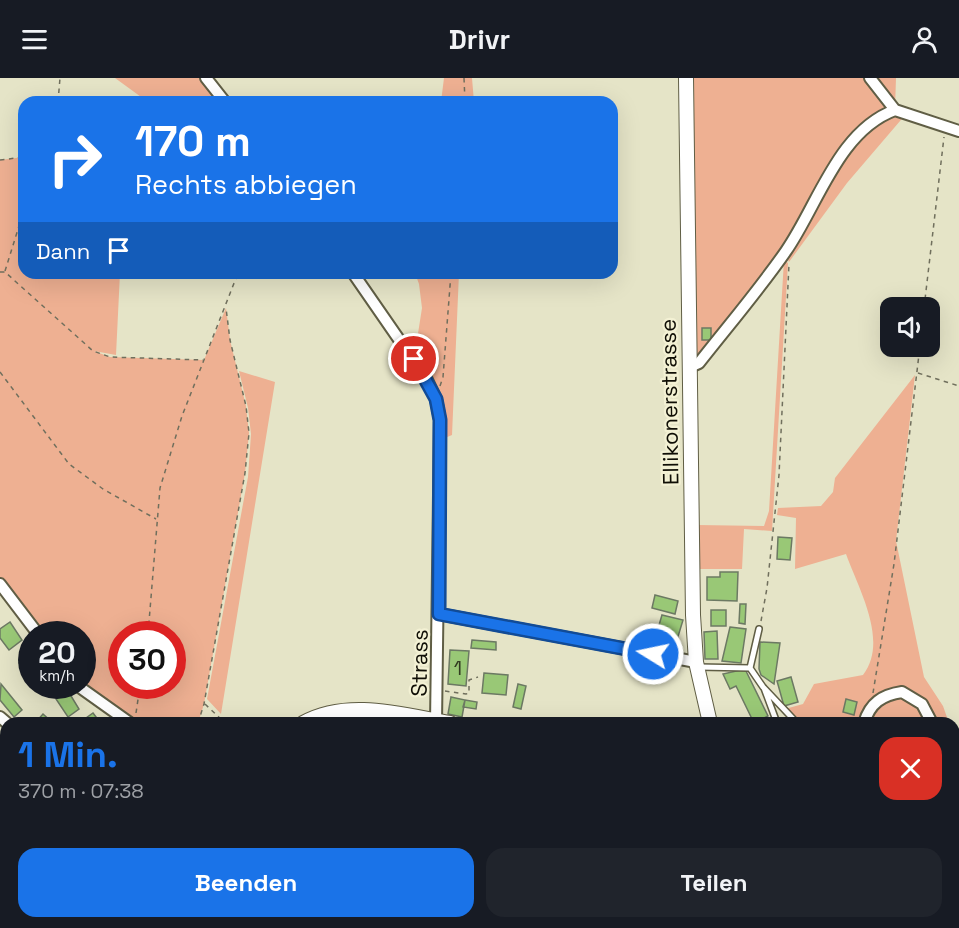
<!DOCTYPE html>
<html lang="de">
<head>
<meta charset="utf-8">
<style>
  body { margin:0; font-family:"Space Grotesk",sans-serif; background:#20242c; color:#f1f3f6; height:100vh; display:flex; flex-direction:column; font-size:22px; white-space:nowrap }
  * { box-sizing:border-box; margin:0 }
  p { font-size:20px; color:#9ea1a6 }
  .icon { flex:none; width:33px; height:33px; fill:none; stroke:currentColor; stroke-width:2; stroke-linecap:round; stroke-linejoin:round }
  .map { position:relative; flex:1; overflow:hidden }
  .side { position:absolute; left:0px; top:639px; width:960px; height:212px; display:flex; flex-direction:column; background:#171b24; border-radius:18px 18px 0 0; box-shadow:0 6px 24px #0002 }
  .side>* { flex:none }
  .banner { position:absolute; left:18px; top:18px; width:600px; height:183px; border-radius:18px; box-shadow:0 6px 24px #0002; background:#1a73e8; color:#fff; overflow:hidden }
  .buttons { position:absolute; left:880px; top:219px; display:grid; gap:12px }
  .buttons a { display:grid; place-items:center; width:60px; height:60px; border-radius:12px; background:#171b24; box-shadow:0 6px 24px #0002; font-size:30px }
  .speed { position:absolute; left:18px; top:543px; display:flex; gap:12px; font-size:30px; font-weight:700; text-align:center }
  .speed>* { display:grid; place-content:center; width:78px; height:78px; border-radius:50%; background:#171b24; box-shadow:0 6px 24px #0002; line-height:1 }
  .speed small { font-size:15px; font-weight:400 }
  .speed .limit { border:9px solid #d22; background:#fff; color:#111 }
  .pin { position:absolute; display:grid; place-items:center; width:51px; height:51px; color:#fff; margin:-26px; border:3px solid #fff; border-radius:50%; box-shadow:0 2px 6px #0007 }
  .me { position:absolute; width:66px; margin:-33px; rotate:280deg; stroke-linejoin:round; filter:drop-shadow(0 0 4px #0008) }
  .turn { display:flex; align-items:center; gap:21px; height:126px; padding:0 18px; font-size:27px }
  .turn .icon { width:78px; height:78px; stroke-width:2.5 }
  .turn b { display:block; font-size:42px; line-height:51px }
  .then { display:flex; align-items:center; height:57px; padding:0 18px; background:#0003; gap:12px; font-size:22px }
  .round { display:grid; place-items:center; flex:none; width:63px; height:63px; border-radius:18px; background:#20242c }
  .headline { display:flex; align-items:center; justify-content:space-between; height:102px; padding:0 18px }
  h1 { font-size:36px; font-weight:700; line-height:45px; color:#1a73e8 }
  .action { display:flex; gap:12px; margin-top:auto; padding:12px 18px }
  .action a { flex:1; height:69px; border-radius:18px; background:#1a73e8; color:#fff; font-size:24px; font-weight:700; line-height:69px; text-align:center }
  .action a+a { background:#20242c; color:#f1f3f6 }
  header { display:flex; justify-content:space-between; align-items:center; height:78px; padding:0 18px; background:#171b24; font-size:27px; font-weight:700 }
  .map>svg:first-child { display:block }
  .green { fill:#eeb092; fill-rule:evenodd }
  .building { fill:#99c876; stroke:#6c7963; stroke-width:1.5 }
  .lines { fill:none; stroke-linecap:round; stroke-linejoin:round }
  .service-casing { stroke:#605e45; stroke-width:8 }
  .minor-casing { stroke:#605e45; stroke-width:14 }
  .tertiary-casing { stroke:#605e45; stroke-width:16 }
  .path { stroke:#706f5d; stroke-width:1.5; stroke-dasharray:4.5 4.5; stroke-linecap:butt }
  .service { stroke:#fff; stroke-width:5 }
  .minor { stroke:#fff; stroke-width:10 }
  .tertiary { stroke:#fff; stroke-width:14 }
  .route-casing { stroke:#114b97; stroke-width:15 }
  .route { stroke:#1a73e8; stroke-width:10 }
  .labels { text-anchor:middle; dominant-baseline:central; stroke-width:4.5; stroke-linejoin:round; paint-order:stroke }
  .number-label { font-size:20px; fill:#323c21 }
  .street-label { font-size:22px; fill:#0f0e05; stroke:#f3f1d4 }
</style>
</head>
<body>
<header><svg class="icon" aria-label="menu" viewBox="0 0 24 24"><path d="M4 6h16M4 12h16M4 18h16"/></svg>Drivr<svg class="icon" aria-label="person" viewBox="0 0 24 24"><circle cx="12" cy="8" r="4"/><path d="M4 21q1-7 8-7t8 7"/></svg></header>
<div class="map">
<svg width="959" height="850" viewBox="0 0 959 850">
  <rect width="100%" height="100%" fill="#e5e4c7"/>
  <path class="green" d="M115,0H204L223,24H148Z
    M444,0H472L474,24H441Z
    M686,0H896L895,31L906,36L847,105L789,184L785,175L690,289Z
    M24,79V195H120L116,277L94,273L110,279L204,282L226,230L230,262L246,328L249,355L245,395L204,626L198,645H130L82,608V556H38L0,506V82ZM122,556H172V608H122Z
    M784,182L788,185L772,453L744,451L742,491H698L697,447L764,448L769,433Z
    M415,195H459L452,357L440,362V342L414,281L422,230L419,206Z
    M239,293L275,304L221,636L207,621L248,399L251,356L248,330Z
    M915,297L896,463L924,599L943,628L949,645H800L785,631L803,626L814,606L863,597C889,563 859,512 846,476L795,491L796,440L777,437L778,430L821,428L833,414L835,400Z
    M954,757L959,780L957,850H858V845L954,844Z
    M52,844L160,845L163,850H43Z
    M622,844H752L754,850H622Z"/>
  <path class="building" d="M702,250H711V262H702Z
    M778,459L792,460L790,482L777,481Z
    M720,494H738L737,523L707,522V499H720Z
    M655,517L678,523L675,536L652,530Z
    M740,526H746L745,546L739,545Z
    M711,532H726V548H711Z
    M662,537L683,542L673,575L658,571L663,555L657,554Z
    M10,544L22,562L9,572L0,560V551Z
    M730,549L746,551L741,585L722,583Z
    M717,553L718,581H705L704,554Z
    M472,562L496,564V572L471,570Z
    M760,564L780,565L774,606L761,597L759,591Z
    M450,572L469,573L466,608L448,606Z
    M32,576V602L19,585Z
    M745,591L768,638L754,645L736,608L730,611L723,596Z
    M484,595L508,597L506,617L482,615Z
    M791,599L798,624L784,628L777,603Z
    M1,606L22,632L14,639L0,622Z
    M518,606L526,608L521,631L513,629Z
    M68,613L79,631L68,639L56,621Z
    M451,619L465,622L462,639L448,636Z
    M846,621L857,624L854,637L843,634Z
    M465,622L477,624L476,631L463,629Z
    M93,635L99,643L79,645Z
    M43,636L53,645H35Z
    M429,844H455V850H428Z
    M772,844H790V849L798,850H769Z"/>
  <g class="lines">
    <defs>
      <path id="service" d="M699,589L750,590L763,609L797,645
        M750,590L759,551
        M764,610L777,645"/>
      <path id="minor" d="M206,0L225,24
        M870,0L895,32L959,53
        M353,195L427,302L436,321L440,342L436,645
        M690,289L699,285C728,248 759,212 786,173C818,127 838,53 895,32
        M0,506L38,556
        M439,536L696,584
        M78,608L130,645
        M0,639L7,645
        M864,645C870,625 882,617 902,614L922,626L932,645
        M954,662L959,664
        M0,729L6,725
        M807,850L809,844"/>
      <path id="tertiary" d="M686,0L693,537L696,584L710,645
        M303,645C348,620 403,637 450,645
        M756,844L758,850
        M36,850L45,844"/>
    </defs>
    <use href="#service" class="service-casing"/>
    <use href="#minor" class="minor-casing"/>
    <use href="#tertiary" class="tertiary-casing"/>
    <path class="path" d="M464,0L465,24
      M58,24L60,0
      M0,82L24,79
      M5,193L24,132
      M0,194H5L93,273L110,279L203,282
      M924,230L944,59
      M0,294L69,386L103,411L156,441
      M918,295L959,308
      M440,308L443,299L451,195
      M761,543L767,510L779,397L789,186
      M148,556L160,410L182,338L238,195
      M445,613L466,616L469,615V602L478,599
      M873,615L894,486L920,268
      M205,626L225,645
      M136,635L140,608
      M198,645L204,626L245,395L249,355L246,328L230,262L226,230
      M954,752L959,777
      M163,844L166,850
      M416,850L417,844
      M494,850L495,844
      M958,850L959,846"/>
    <use href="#service" class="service"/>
    <use href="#minor" class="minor"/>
    <use href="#tertiary" class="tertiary"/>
  </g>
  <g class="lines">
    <defs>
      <path id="route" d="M414,281L436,321L440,342L439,536L653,576"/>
    </defs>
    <use href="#route" class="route-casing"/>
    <use href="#route" class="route"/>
  </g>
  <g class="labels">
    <g class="number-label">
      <text x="458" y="590">1</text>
    </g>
    <g class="street-label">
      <text transform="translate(669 324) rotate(-91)">Ellikonerstrasse</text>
      <text transform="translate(419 585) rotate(-89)">Strass</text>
    </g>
  </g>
</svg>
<div class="buttons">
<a><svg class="icon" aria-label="sound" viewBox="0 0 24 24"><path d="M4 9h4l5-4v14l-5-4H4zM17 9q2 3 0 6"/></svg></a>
</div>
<div class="speed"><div>20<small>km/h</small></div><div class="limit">30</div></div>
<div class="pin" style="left:414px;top:281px;background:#d93025"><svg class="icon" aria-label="arrive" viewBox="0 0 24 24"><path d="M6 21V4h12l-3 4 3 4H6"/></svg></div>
<svg class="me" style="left:653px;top:576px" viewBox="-20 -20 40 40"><circle r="17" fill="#1a73e8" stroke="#fff" stroke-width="3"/><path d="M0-11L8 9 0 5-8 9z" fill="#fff"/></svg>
<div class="banner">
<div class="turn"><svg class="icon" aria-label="right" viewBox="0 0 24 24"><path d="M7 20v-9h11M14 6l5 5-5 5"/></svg><div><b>170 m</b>Rechts abbiegen</div></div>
<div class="then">Dann<svg class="icon" aria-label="arrive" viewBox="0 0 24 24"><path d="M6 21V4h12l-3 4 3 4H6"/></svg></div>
</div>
<section class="side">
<div class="headline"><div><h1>1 Min.</h1><p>370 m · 07:38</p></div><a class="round" style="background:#d93025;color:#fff"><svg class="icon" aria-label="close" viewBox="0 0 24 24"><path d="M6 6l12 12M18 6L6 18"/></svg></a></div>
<div class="action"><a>Beenden</a><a>Teilen</a></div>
</section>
</div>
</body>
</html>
